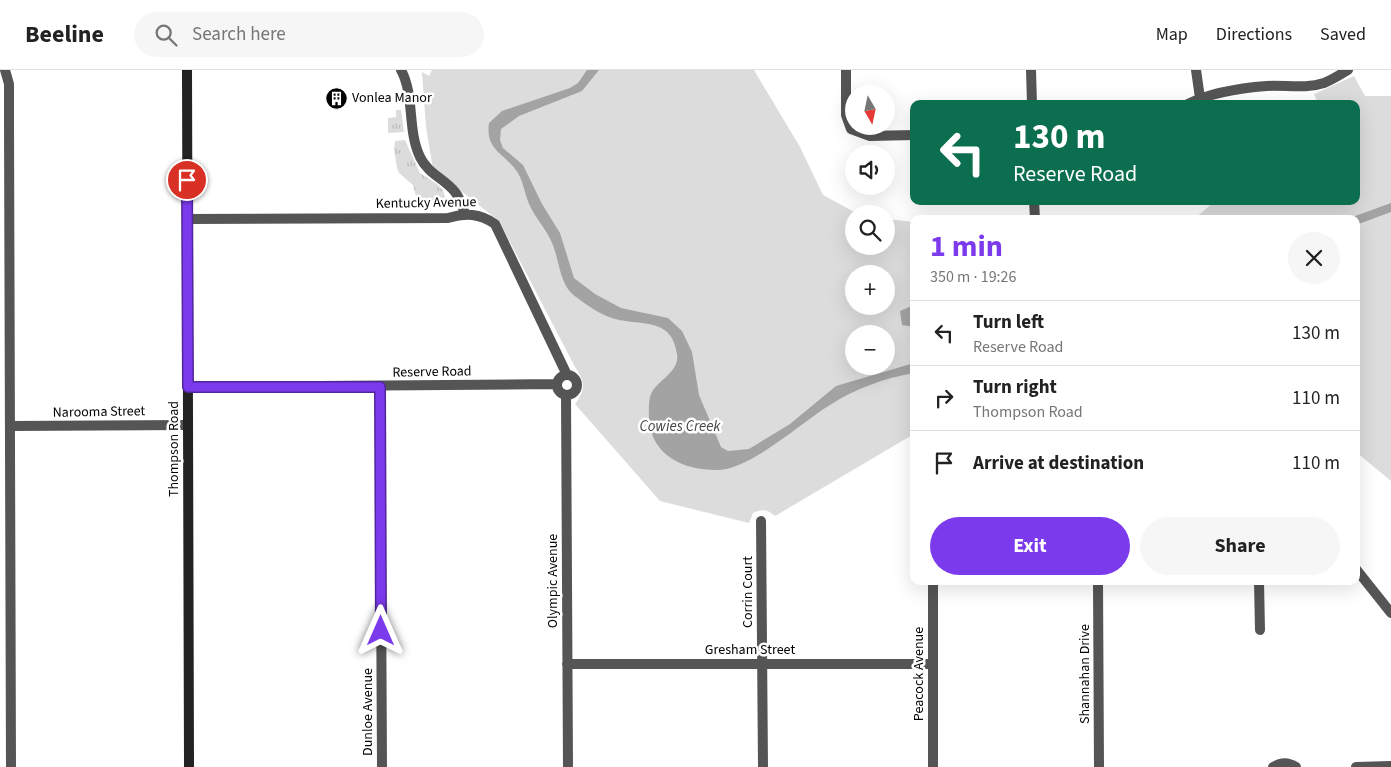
<!DOCTYPE html>
<html lang="en">
<head>
<meta charset="utf-8">
<style>
  body { margin:0; font-family:"Source Sans 3",sans-serif; background:#f6f6f6; color:#222; height:100vh; display:flex; flex-direction:column; font-size:19px; white-space:nowrap }
  * { box-sizing:border-box; margin:0 }
  p { font-size:16px; color:#767676 }
  .icon { flex:none; width:28px; height:28px; fill:none; stroke:currentColor; stroke-width:2; stroke-linecap:round; stroke-linejoin:round }
  .map { position:relative; flex:1; overflow:hidden }
  .sheet { position:absolute; left:910px; top:145px; width:450px; height:370px; display:flex; flex-direction:column; background:#fff; border-radius:10px; box-shadow:0 5px 20px #0002 }
  .sheet>* { flex:none }
  .guide { position:absolute; left:910px; top:30px; width:450px; height:105px; border-radius:10px; box-shadow:0 5px 20px #0002; background:#0b6e4f; color:#fff; overflow:hidden }
  .needle { width:32px; rotate:171deg }
  .tools { position:absolute; left:845px; top:15px; display:grid; gap:10px }
  .tools a { display:grid; place-items:center; width:50px; height:50px; border-radius:50%; background:#fff; box-shadow:0 5px 20px #0002; font-size:25px }
  .pin { position:absolute; display:grid; place-items:center; width:42px; height:42px; color:#fff; margin:-21px; border:2px solid #fff; border-radius:50%; box-shadow:0 1px 5px #0007 }
  .me { position:absolute; width:55px; margin:-28px; rotate:0deg; stroke-linejoin:round; filter:drop-shadow(0 0 4px #0008) }
  .turn { display:flex; align-items:center; gap:18px; height:105px; padding:0 20px; font-size:22px }
  .turn .icon { width:65px; height:65px; stroke-width:2.5 }
  .turn b { display:block; font-size:35px; line-height:42px }
  .round { display:grid; place-items:center; flex:none; width:52px; height:52px; border-radius:26px; background:#f6f6f6 }
  .headline { display:flex; align-items:center; justify-content:space-between; height:85px; padding:0 20px }
  h1 { font-size:30px; font-weight:700; line-height:38px; color:#7c3aed }
  .cta { display:flex; gap:10px; margin-top:auto; padding:10px 20px }
  .cta a { flex:1; height:58px; border-radius:30px; background:#7c3aed; color:#fff; font-size:20px; font-weight:700; line-height:58px; text-align:center }
  .cta a+a { background:#f6f6f6; color:#222 }
  ul { padding:0; list-style:none }
  li { display:flex; align-items:center; gap:15px; height:65px; padding:0 20px; border-top:1px solid #e0e0e0 }
  li div { flex:1 }
  li b { display:block; font-size:19px }
  li em { font-style:normal }
  header { display:flex; align-items:center; gap:30px; box-sizing:border-box; height:70px; padding:0 25px; background:#fff; border-bottom:1px solid #e0e0e0 }
  header strong { font-size:24px }
  nav { display:flex; gap:28px; margin-inline-start:auto; font-size:18px }
  .search { width:350px; height:45px; background:#f6f6f6; display:flex; align-items:center; gap:12px; box-sizing:border-box; padding:0 18px; border-radius:28px; color:#767676; font-size:19px }
  .map>svg:first-child { display:block }
  .grass { fill:url(#grass-tufts) }
  .park { fill:#dcdcdc; fill-rule:evenodd }
  .water { fill:#a3a3a3 }
  .lines { fill:none; stroke-linecap:round; stroke-linejoin:round }
  .street { stroke:#555; stroke-width:10 }
  .secondary { stroke:#222; stroke-width:10 }
  .route-casing { stroke:#51269a; stroke-width:12 }
  .route { stroke:#7c3aed; stroke-width:9 }
  .labels { text-anchor:middle; dominant-baseline:central; stroke-width:5; stroke-linejoin:round; paint-order:stroke }
  .poi-label { font-size:14px; fill:#000; stroke:#fff; text-anchor:start }
  .street-label { font-size:14px; fill:#000; stroke:#fff }
  .water-label { font-size:15px; font-style:italic; fill:#444; stroke:#fff }
</style>
</head>
<body>
<header>
<strong>Beeline</strong>
<div class="search"><svg class="icon" aria-label="search" viewBox="0 0 24 24"><circle cx="10" cy="10" r="6"/><path d="M15 15l6 6"/></svg>Search here</div>
<nav><a>Map</a><a>Directions</a><a>Saved</a></nav>
</header>
<div class="map">
<svg width="1391" height="697" viewBox="0 0 1391 697">
  <defs>
    <pattern id="grass-tufts" width="24" height="20" patternUnits="userSpaceOnUse" patternTransform="scale(1.25)"><rect width="24" height="20" fill="#dcdcdc"/><path d="M3 7l-1-3M5 7V3M7 7l1-3M15 17l-1-3M17 17v-4M19 17l1-3" fill="none" stroke="#bbb"/></pattern>
  </defs>
  <rect width="100%" height="100%" fill="#fff"/>
  <path class="grass" d="M396,40H401L404,62L388,63V48L396,47Z
    M405,70L420,103L437,114L443,120L445,127L440,134L419,137L413,115L399,103L397,98L394,79L395,71Z"/>
  <path class="park" d="M432,0H754L800,77L823,125L858,144H854V176H886V149L914,152V364L775,446C767,439 762,439 753,443L749,453L660,431L575,334C586,320 585,311 575,297L499,151L433,99L426,57L422,2L429,6ZM854,204H886V236H854ZM854,264H886V296H854Z
    M1354,6L1365,26H1391V411L1356,382V149H1194L1215,131H1356V34H1318L1314,24Z"/>
  <path class="water" d="M587,0H599L582,21L519,46L501,59L500,70L503,78L523,95L542,134L560,163L574,208L595,224L621,238L668,248L682,261L692,282L699,325L721,377L728,381L749,379L790,354L836,316L914,293V303C885,308 854,319 830,335C802,352 749,401 716,400C684,400 652,386 649,350C649,342 648,332 651,324C657,310 680,302 677,284C672,247 642,256 615,249C601,245 588,236 576,227C559,215 560,191 552,173C547,160 537,150 531,138C525,127 524,113 518,103C505,83 485,81 489,53L502,41L570,18L578,13Z
    M1391,133V142L1356,155V149H1347Z
    M914,235V257L902,255L900,241Z"/>
  <g class="lines">
    <path class="street" d="M5,0L9,14V52L11,697
      M401,0C415,26 407,60 420,87C428,104 445,109 455,122C460,128 462,136 465,143
      M846,0V45L851,59L870,66L914,65
      M1031,0L1032,34
      M1196,0L1200,28
      M1188,34C1212,22 1240,18 1267,16C1286,15 1306,19 1324,13C1332,10 1341,4 1348,0
      M1034,131L1035,149
      M187,149L448,148C466,143 479,143 495,154L567,305
      M557 315a10 10 0 1 1 20 0a10 10 0 1 1-20 0Z
      M188,317L557,314
      M380,317L382,697
      M566,325L568,697
      M11,356L188,355
      M761,451L763,697
      M1356,499L1391,543
      M933,511V697
      M1098,511L1099,697
      M1259,511L1260,560
      M567,594H933
      M1273,697C1282,692 1288,692 1296,697
      M1356,697L1391,696"/>
    <path class="secondary" d="M187,0L189,697"/>
  </g>
  <g class="lines">
    <defs>
      <path id="route" d="M187,110L188,317H380L381,561"/>
    </defs>
    <use href="#route" class="route-casing"/>
    <use href="#route" class="route"/>
  </g>
  <defs>
    <symbol id="building-disc" viewBox="-11 -11 22 22"><circle r="9.5" fill="#000" stroke="#fff"/><path d="M-4-6H4V6H1V3H-1V6H-4ZM-2.5-4.3h1.7v1.8h-1.7ZM.8-4.3h1.7v1.8H.8ZM-2.5-1h1.7V.8h-1.7ZM.8-1h1.7V.8H.8Z" fill="#fff"/></symbol>
  </defs>
  <g fill-rule="evenodd">
    <use href="#building-disc" x="324" y="16" width="25" height="25"/>
  </g>
  <g class="labels">
    <g class="poi-label">
      <text x="352" y="28">Vonlea Manor</text>
    </g>
    <g class="street-label">
      <text transform="translate(426 133) rotate(-1)">Kentucky Avenue</text>
      <text transform="translate(432 302) rotate(-1)">Reserve Road</text>
      <text transform="translate(99 342) rotate(-1)">Narooma Street</text>
      <text transform="translate(174 379) rotate(-90)">Thompson Road</text>
      <text transform="translate(553 511) rotate(-90)">Olympic Avenue</text>
      <text transform="translate(748 522) rotate(-90)">Corrin Court</text>
      <text x="750" y="580">Gresham Street</text>
      <text transform="translate(919 604) rotate(-90)">Peacock Avenue</text>
      <text transform="translate(1085 604) rotate(-90)">Shannahan Drive</text>
      <text transform="translate(368 642) rotate(-90)">Dunloe Avenue</text>
    </g>
    <g class="water-label">
      <text x="680" y="356">Cowies Creek</text>
    </g>
  </g>
</svg>
<div class="tools">
<a><svg class="needle" viewBox="-14 -14 28 28"><path d="M0-13l5 13h-10z" fill="#e53935"/><path d="M0 13l5-13h-10z" fill="#767676"/></svg></a>
<a><svg class="icon" aria-label="sound" viewBox="0 0 24 24"><path d="M4 9h4l5-4v14l-5-4H4zM17 9q2 3 0 6"/></svg></a>
<a><svg class="icon" aria-label="search" viewBox="0 0 24 24"><circle cx="10" cy="10" r="6"/><path d="M15 15l6 6"/></svg></a>
<a>+</a>
<a>−</a>
</div>
<div class="pin" style="left:187px;top:110px;background:#d93025"><svg class="icon" aria-label="arrive" viewBox="0 0 24 24"><path d="M6 21V4h12l-3 4 3 4H6"/></svg></div>
<svg class="me" style="left:381px;top:561px" viewBox="-20 -20 40 40"><path d="M0-17L14 15 0 8-14 15z" fill="#7c3aed" stroke="#fff" stroke-width="4"/></svg>
<div class="guide">
<div class="turn"><svg class="icon" aria-label="left" viewBox="0 0 24 24"><path d="M17 20v-9H6M10 6l-5 5 5 5"/></svg><div><b>130 m</b>Reserve Road</div></div>
</div>
<section class="sheet">
<div class="headline"><div><h1>1 min</h1><p>350 m · 19:26</p></div><a class="round"><svg class="icon" aria-label="close" viewBox="0 0 24 24"><path d="M6 6l12 12M18 6L6 18"/></svg></a></div>
<ul>
<li><svg class="icon" aria-label="left" viewBox="0 0 24 24"><path d="M17 20v-9H6M10 6l-5 5 5 5"/></svg><div><b>Turn left</b><p>Reserve Road</p></div><em>130 m</em></li>
<li><svg class="icon" aria-label="right" viewBox="0 0 24 24"><path d="M7 20v-9h11M14 6l5 5-5 5"/></svg><div><b>Turn right</b><p>Thompson Road</p></div><em>110 m</em></li>
<li><svg class="icon" aria-label="arrive" viewBox="0 0 24 24"><path d="M6 21V4h12l-3 4 3 4H6"/></svg><div><b>Arrive at destination</b></div><em>110 m</em></li>
</ul>
<div class="cta"><a>Exit</a><a>Share</a></div>
</section>
</div>
</body>
</html>
